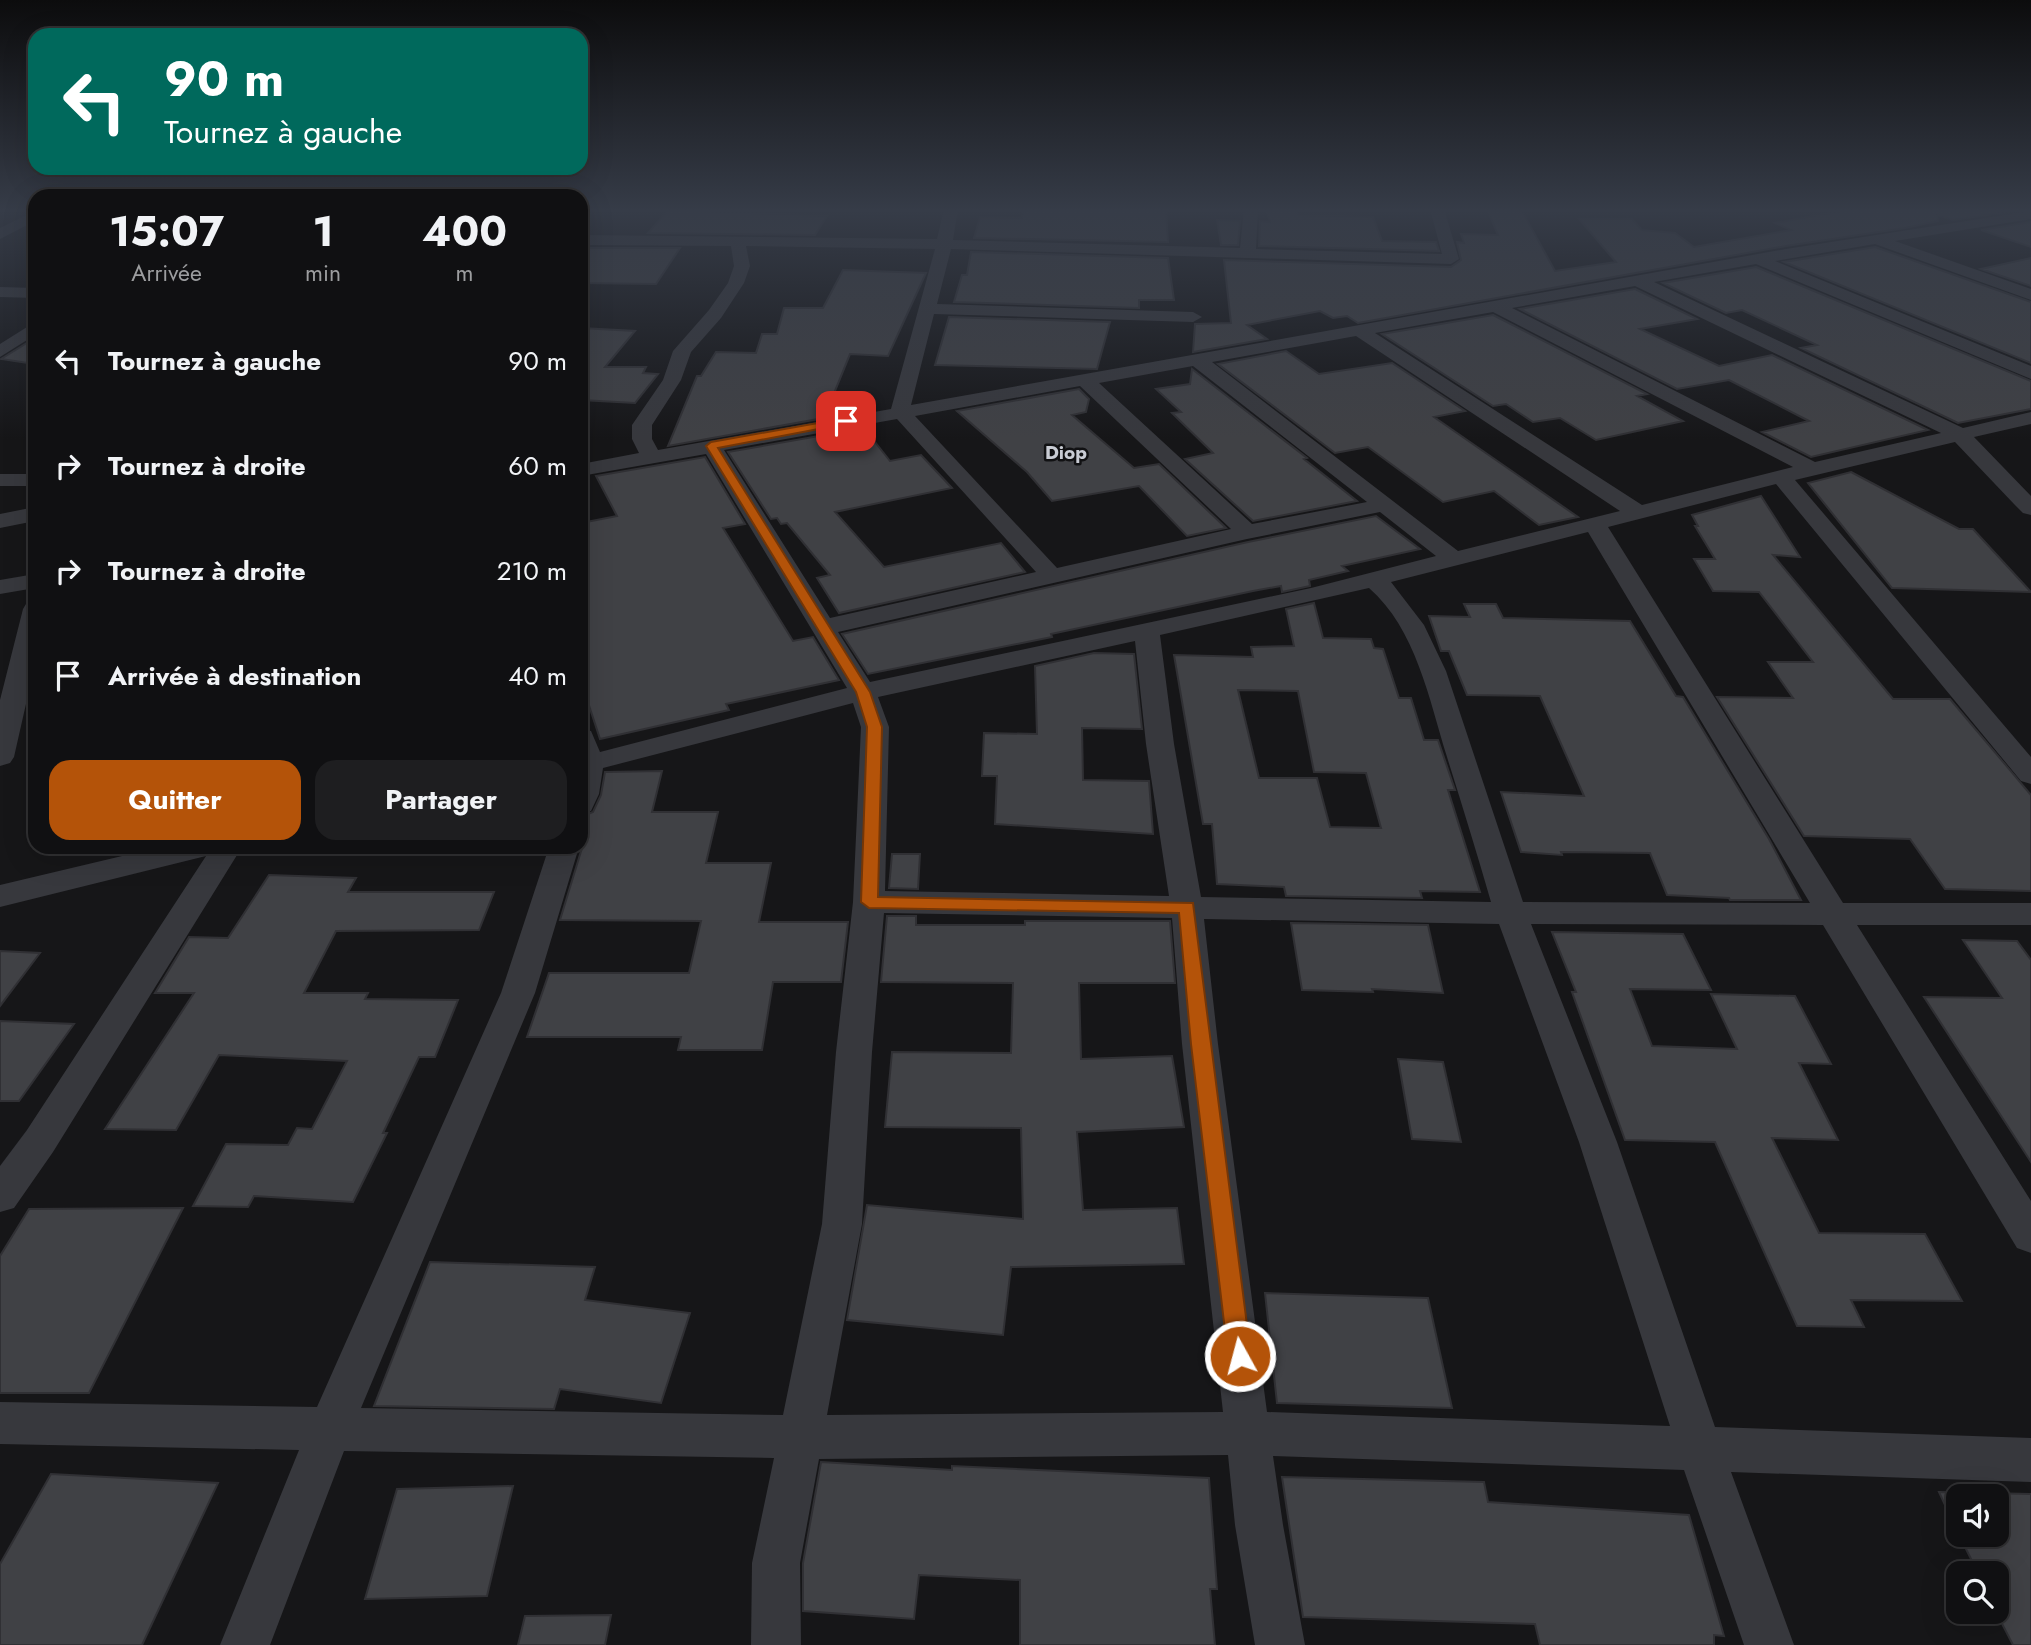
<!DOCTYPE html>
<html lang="fr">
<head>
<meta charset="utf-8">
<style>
  body { margin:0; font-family:Jost,sans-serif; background:#1e1e20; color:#f1f3f6; height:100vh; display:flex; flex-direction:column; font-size:26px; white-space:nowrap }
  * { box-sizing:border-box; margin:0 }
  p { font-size:23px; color:#9c9d9f }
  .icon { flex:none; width:38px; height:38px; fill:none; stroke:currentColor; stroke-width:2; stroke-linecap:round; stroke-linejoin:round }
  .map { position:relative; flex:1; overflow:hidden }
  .details { position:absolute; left:28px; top:189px; width:560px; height:665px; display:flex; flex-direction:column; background:#101012; border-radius:21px; box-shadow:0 7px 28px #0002,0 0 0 2px #303032 }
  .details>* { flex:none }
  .top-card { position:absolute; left:28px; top:28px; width:560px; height:147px; border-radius:21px; box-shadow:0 7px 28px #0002,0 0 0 2px #303032; background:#00695c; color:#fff; overflow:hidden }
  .fabs { position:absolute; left:1946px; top:1484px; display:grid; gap:14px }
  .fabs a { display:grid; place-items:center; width:63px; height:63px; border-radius:14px; background:#101012; box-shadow:0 7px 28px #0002,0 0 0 2px #303032; font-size:35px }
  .pin { position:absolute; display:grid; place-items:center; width:60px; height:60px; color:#fff; margin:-30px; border-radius:14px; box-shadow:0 4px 10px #0006 }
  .me { position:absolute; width:77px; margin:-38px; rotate:353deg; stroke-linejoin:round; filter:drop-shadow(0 0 5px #0008) }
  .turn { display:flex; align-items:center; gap:24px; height:147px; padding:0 21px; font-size:32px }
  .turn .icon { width:91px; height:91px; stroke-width:2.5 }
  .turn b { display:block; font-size:49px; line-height:60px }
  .eta { display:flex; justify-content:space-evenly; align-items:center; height:119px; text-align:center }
  .eta b { font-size:42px; font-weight:700; line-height:49px }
  .action { display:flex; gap:14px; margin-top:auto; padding:14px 21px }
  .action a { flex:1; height:80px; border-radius:21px; background:#b45309; color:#fff; font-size:28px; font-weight:700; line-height:80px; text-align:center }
  .action a+a { background:#1e1e20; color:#f1f3f6 }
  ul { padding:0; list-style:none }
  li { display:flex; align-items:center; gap:21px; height:105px; padding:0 21px }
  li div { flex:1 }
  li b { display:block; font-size:26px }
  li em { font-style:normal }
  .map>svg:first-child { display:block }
  .building { fill:#404145; stroke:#303034; stroke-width:2; fill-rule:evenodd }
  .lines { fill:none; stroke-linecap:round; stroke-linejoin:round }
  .minor { fill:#37383d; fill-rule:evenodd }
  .route { fill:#b45309; stroke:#753606; stroke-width:2 }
  .labels { text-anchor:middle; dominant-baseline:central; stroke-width:5; stroke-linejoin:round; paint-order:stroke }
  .far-neighbourhood-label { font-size:19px; font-weight:bold; fill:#c9ccd4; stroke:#111113 }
</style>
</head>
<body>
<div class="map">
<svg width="2031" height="1645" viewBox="0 0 2031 1645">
  <rect width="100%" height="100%" fill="#161618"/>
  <path class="building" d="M1023,209H1166L1168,242L974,238L980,217L1022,218Z
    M1266,209H1297L1299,215L1373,217L1382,241L1436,242L1439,251L1259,246L1260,221L1270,222Z
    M1487,209H1521L1555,271L1616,262L1579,219H1632L1642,230L1675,233L1694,247L1791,230L1775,223L1853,209H2027L1953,220L1937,215L1938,221L1905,228L1786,246L1358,323L1347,316L1333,318L1320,311L1247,325L1267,339L1193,352L1195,324L1231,323L1224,260L1451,267L1461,260L1457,242L1464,243L1461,234L1498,235Z
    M668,210L747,213L827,216L815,235L648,233Z
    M1217,220L1240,221L1238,245H1221Z
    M2031,222V247L1981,230Z
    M1875,247L2031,302V363L1784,262Z
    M581,248H680L656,284L581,283Z
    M971,252L1168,258L1174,300H1139V308L954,302L962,275H967Z
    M2031,258V286L1981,269Z
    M1756,267L2031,381V409L1958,423L1801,348L1817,345L1742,310L1726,313L1663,283Z
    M843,270L926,273L888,356L850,354L824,418L668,446L697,376H701L716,352L756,353L762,334H777L784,308H823Z
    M1635,289L1697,319L1640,329L1719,366L1772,355L1928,430L1811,457L1762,432L1809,421L1729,380L1677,389L1520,309Z
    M1493,315L1647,394L1637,396L1683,421L1596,440L1560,418L1533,422L1506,404L1493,406L1382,334Z
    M949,317L1110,322L1097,369L935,365Z
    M581,328L635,331L605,367H646L643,373L658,374L635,403L581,400Z
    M35,338V364L1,359Z
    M1286,351L1319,374L1392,363L1465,411L1434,417L1578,517L1539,525L1494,491L1443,502L1368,447L1335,453L1218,364Z
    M1192,369L1307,458L1304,459L1357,501L1253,521L1185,459L1213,453L1172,413L1181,412L1156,389L1190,384Z
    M1079,389L1089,399L1086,412L1072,415L1134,468L1159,464L1226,528L1187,536L1139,486L1052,501L1027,472L957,411Z
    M864,428L890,461L921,455L952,488L835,512L884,567L1001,543L1025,572L839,613L817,578L830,575L787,523L781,524L777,518L771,519L728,452Z
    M705,457L745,524L723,528L793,641L813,637L839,680L726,704L729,710L600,739L581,681V523L617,516L596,476Z
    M1851,472L1959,529H1973L2031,592L1892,588L1808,483Z
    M1761,496L1800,557L1773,555L1893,699H1950L2031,795V891L1945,889L1910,839L1804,836L1717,697L1793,698L1768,662H1813L1759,592L1713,591L1694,559H1715L1695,526H1698L1692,515Z
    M1376,516L1420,549L1342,566L1348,571L1309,580L1310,586L1282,592L1281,586L1253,591L1051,634L1052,637L868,674L842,634L1248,542Z
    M1314,603L1323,638L1371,639L1374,648L1383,649L1399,698H1411L1424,740H1438L1455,790H1448L1480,892L1420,891L1422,898L1286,896L1284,887L1217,884L1212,824H1203L1174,655L1253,657L1251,647L1294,646L1286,609ZM1238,690L1298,691L1314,772L1366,773L1381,828L1330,827L1317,778H1259Z
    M1464,604H1496L1503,618L1630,621L1676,696L1683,697L1769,839L1801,900H1730L1729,898L1667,895L1650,853L1561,852L1562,855L1521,852L1501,792L1584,796L1540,696L1467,695L1449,651H1441L1429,616L1470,617Z
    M1094,653L1134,654L1142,729L1082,728L1083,780L1149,781L1153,834L995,824L997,776H982L984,733L1037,734L1035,666Z
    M662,771L652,812H718L706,863H771L759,922H848L841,982H773L762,1050H678L681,1037H527L549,973H689L701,921L560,920L582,848L588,814L593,812L601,795L605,772Z
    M892,854H920L918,889L889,888Z
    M269,875L356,878L348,892H494L479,930L336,931L304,993H368L365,999L458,1000L435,1057H419L383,1133H387L353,1202L254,1196L248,1207L193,1206L226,1144L288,1145L297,1128L312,1129L347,1061L219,1055L176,1130L105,1129L194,993H155L189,937L228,938Z
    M887,916H916V925H1025V921H1170L1175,983H1079L1081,1059L1172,1056L1184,1127L1077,1132L1083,1210L1177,1208L1184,1264L1011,1267L1003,1335L847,1320L867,1205L1023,1219L1021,1128L885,1127L892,1052L1011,1053L1013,983L881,982Z
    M1291,923L1428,925L1443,993L1372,989L1373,992L1302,990Z
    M1552,932L1683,934L1711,990L1630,989L1652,1046L1737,1049L1711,994L1795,996L1831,1064L1799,1063L1838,1140L1772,1138L1819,1233L1925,1234L1962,1301L1851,1300L1864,1327L1797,1326L1715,1142L1625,1140L1572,992H1576Z
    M1963,940L2017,941L2031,960V1162L1924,997L2002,998Z
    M0,951L40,953L0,1006Z
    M0,1021L74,1024L19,1101H0Z
    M1398,1059L1443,1062L1461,1142L1412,1139Z
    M183,1208L89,1393H0V1256L29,1209Z
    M430,1262L595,1267L585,1300L690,1313L661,1403L560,1389L554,1409L374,1406Z
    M1265,1293L1428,1298L1452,1408L1277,1403Z
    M821,1462L952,1470V1466L1209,1478L1217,1589H1210L1215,1645H1020V1580L919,1575L914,1619L803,1611V1563Z
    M51,1474L218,1483L142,1645H0V1564Z
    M1282,1477L1484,1482L1488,1502L1689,1515L1724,1636L1714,1635V1645H1540L1535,1624L1303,1617Z
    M513,1486L487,1596L365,1599L397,1489Z
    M1939,1492L2031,1494V1645H2013L1996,1612L1997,1573H1978L1959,1535H1997V1496H1958V1533Z
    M611,1615L605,1645H518L525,1616Z"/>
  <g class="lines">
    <path class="minor" d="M944,209H958L953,240L1240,248L1244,209H1258L1256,249L1442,254L1430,209H1444L1459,259L1451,264L951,249L937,304L1193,312L1202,317L1193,322L934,314L911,405L1786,249L2031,211V219L1895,241L2031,289V300L1875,244L1775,261L2031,366V379L1756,264L1654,282L1963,428L2031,412V424L1974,437L2031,496V515L2023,513L2014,504L1955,442L1795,480L2031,757V784L2021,781L1776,484L1608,527L1843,903H2031V925H1857L2031,1201V1253L2017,1248L1823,925L1531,924L1617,1142L1715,1427L2031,1438V1482L1731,1472L1794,1645H1744L1684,1470L1273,1456L1283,1525L1305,1645H1255L1235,1525L1228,1455L819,1459L800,1563L801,1645H751L752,1563L774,1458L344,1451L270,1645H220L299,1450L0,1444V1402L317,1407L501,993L549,847H579L535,993L361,1408L783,1415L822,1224L836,1052L853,902L861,727L853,703L603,768L599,794L591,811L581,813V729L591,731L600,752L847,688L706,454L581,476V464L639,453L632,439V425L663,380L673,351L709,310L728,283L734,266L731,246L581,245V235L937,239ZM746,246L935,249L891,409L658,450L652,439V425L681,380L691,352L721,318L744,283L750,266ZM1635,286L1941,433L1815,462L1512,308ZM1493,312L1793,467L1642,505L1375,333ZM1356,336L1620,511L1458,551L1212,362ZM1193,366L1367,502L1252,524L1099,383ZM1080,386L1231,529L1057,568L915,416ZM897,419L1036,572L830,618L724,450ZM1380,512L1436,556L1311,588L870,682L838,632L1247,539ZM1588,532L1810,903L1523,902L1446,671L1424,625L1391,582ZM1369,588C1416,629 1429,699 1447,757C1462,805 1477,853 1491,902L1201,897L1174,744L1160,635ZM1135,641L1146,744L1169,896L885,891L889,727L878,697ZM884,913L1172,918L1182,1044L1223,1412L827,1415L862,1224L872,1052ZM1204,919L1499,924L1579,1142L1670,1426L1267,1412L1218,1044Z
      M35,211V221L0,239V228Z
      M0,287L35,288V298L0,297Z
      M35,322V335L0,357V344Z
      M0,474H35V486H0Z
      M35,507V521L0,528V514Z
      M35,574V588L0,594V580Z
      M35,602V664L14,757L10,763L0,766V700L23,609L26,604Z
      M160,847H242L53,1152L14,1208L0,1212V1166L27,1130L206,856L0,907V885Z"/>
  </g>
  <linearGradient id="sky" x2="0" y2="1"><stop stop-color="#0c0c0d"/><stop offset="0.48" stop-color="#363c48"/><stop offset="1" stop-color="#363c48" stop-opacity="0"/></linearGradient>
  <rect width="2031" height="439" fill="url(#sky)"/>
  <path class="route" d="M846,418L851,421L850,423L718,448L870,692L882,727L878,897L1193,903L1251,1356L1248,1363L1240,1366L1232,1363L1228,1356L1191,1044L1179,913L869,908L861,902L867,727L856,692L706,446L711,442Z"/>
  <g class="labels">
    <g class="far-neighbourhood-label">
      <text x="1066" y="452">Diop</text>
    </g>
  </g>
</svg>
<div class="fabs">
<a><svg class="icon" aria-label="sound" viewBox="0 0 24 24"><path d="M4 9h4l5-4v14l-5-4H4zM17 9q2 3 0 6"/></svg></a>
<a><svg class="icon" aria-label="search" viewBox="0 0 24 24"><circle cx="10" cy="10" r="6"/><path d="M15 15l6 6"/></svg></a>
</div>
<div class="pin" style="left:846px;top:421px;background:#d93025"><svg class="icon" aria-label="arrive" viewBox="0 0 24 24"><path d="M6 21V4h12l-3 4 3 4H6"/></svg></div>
<svg class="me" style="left:1240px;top:1356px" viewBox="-20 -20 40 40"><circle r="17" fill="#b45309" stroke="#fff" stroke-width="3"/><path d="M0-11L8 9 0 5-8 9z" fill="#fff"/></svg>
<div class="top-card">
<div class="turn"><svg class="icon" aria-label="left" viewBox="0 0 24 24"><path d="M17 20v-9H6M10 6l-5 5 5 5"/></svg><div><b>90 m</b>Tournez à gauche</div></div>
</div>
<section class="details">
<div class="eta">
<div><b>15:07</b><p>Arrivée</p></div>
<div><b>1</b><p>min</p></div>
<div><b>400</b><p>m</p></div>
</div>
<ul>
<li><svg class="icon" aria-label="left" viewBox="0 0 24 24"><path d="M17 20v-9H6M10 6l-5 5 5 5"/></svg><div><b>Tournez à gauche</b></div><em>90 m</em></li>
<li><svg class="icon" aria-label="right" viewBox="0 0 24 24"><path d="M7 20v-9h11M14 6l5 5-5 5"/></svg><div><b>Tournez à droite</b></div><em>60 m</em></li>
<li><svg class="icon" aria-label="right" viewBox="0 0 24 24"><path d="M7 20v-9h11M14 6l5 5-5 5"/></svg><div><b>Tournez à droite</b></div><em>210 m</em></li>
<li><svg class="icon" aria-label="arrive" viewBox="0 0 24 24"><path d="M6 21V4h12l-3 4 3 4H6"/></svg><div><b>Arrivée à destination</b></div><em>40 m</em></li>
</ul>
<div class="action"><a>Quitter</a><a>Partager</a></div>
</section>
</div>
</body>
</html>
